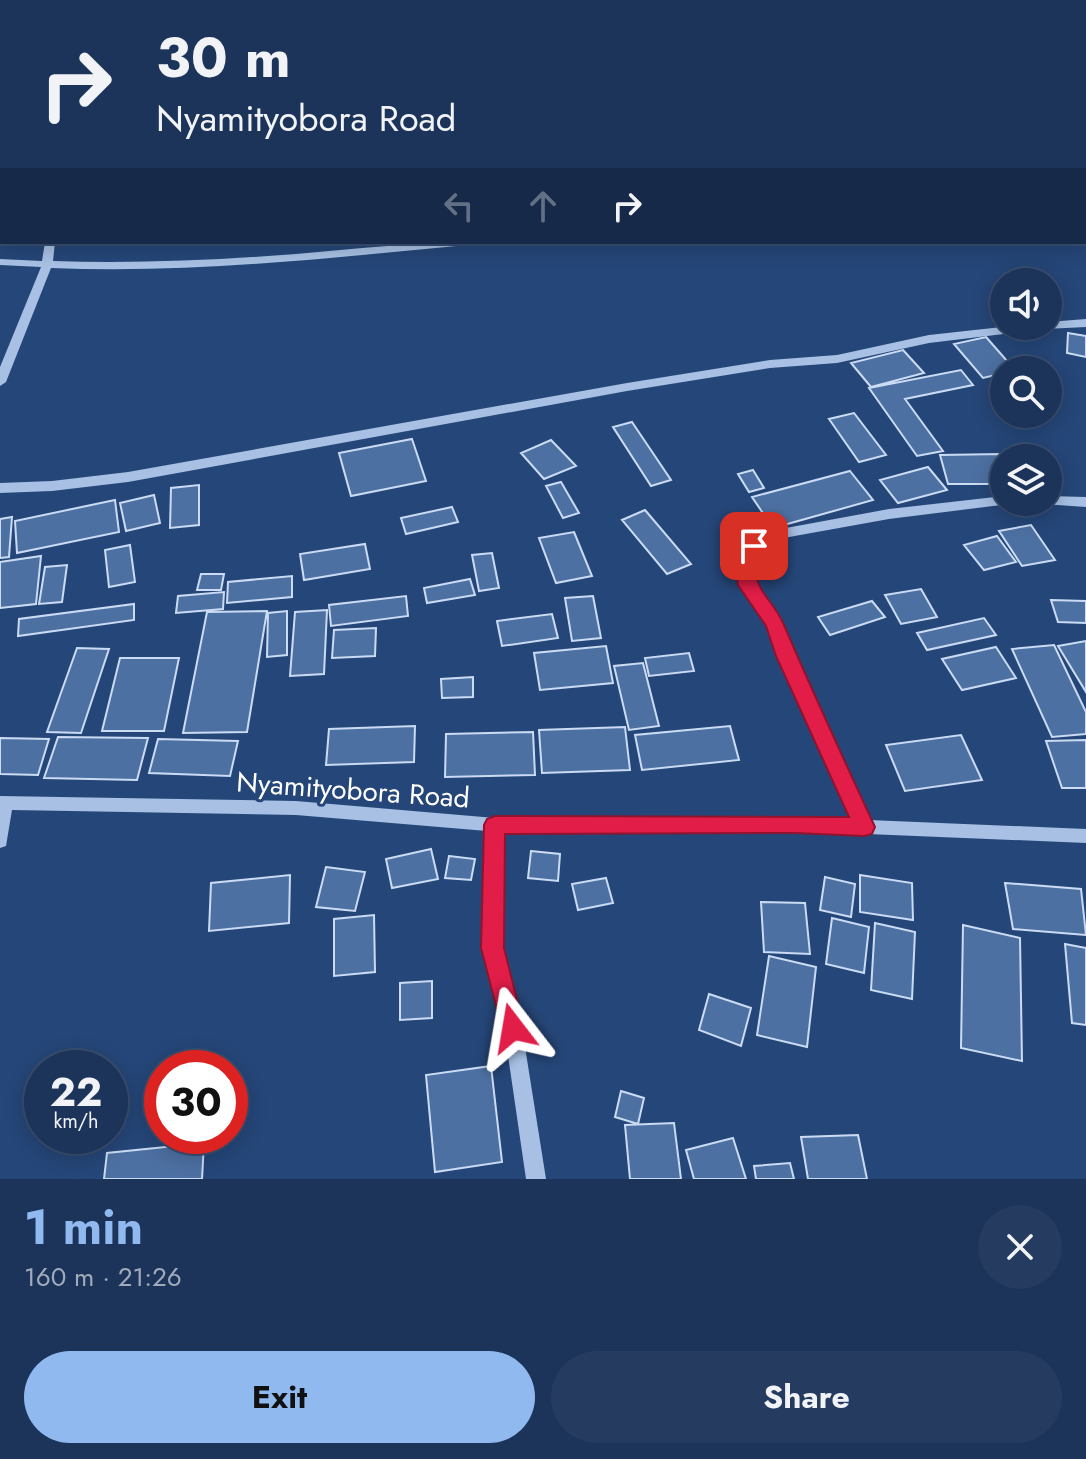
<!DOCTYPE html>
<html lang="en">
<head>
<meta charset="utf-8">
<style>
  body { margin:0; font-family:Jost,sans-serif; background:#253c60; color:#f1f3f6; height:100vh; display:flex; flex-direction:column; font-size:30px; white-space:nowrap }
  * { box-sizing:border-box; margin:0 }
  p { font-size:26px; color:#a0aabb }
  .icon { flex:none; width:44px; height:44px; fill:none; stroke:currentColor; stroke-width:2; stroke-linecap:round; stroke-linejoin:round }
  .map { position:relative; height:1179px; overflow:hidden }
  .details { display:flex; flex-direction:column; background:#1c345a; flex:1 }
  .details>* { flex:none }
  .hud { position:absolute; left:0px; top:0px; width:1086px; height:244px; box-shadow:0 4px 20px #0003,0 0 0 2px #3a4f70; background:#1c345a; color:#f1f3f6; overflow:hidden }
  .controls { position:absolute; left:990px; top:268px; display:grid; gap:16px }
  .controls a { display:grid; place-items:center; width:72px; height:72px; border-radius:50%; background:#1c345a; box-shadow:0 4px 20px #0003,0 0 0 2px #3a4f70; font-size:40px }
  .speed { position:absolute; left:24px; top:1050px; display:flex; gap:16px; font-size:40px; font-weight:700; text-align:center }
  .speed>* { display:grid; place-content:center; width:104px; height:104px; border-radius:50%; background:#1c345a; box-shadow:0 4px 20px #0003,0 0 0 2px #3a4f70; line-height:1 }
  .speed small { font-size:20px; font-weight:400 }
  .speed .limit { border:12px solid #d22; background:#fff; color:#111 }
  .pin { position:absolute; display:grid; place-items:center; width:68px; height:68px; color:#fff; margin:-34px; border-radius:16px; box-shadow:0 4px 12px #0006 }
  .me { position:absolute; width:88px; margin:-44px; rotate:346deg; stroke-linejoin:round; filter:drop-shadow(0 0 6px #0008) }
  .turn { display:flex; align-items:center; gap:28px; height:168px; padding:0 24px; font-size:36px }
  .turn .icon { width:104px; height:104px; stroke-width:2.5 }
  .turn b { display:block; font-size:56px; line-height:68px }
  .lanes { display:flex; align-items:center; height:76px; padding:0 24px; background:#0003; justify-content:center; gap:40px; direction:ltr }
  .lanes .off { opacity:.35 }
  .round { display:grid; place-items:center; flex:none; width:84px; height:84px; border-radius:42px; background:#253c60 }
  .headline { display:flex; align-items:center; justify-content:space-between; height:136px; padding:0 24px }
  h1 { font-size:48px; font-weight:700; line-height:60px; color:#90b9f0 }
  .cta { display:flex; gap:16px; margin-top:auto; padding:16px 24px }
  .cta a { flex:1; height:92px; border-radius:48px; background:#90b9f0; color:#111; font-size:32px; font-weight:700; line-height:92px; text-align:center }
  .cta a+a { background:#253c60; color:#f1f3f6 }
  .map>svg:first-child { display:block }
  .building { fill:#4d70a2; stroke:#cadbf3; stroke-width:2 }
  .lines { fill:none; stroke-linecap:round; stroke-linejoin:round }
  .minor { fill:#a7c0e3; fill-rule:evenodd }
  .route { fill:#e11d48; stroke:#92132f; stroke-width:2 }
  .labels { text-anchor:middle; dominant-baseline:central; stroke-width:6; stroke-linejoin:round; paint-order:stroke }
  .street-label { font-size:28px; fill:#fff; stroke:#254678 }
</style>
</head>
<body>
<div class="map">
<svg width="1086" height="1179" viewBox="0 0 1086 1179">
  <rect width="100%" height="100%" fill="#254678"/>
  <path class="building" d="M1068,333L1086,336V357L1067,353Z
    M986,337L1015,370H1004V373L983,378L954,344Z
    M903,350L924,373L871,387L851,363Z
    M961,370L973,385L905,399L943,451L917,456L869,388Z
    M854,413L886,455L859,462L829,419Z
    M632,422L671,480L651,486L613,427Z
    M412,439L426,481L351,496L339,453Z
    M551,440L576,466L544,479L521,453Z
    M1002,454L1004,484H948L940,455Z
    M928,467L947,490L898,503L880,480Z
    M753,470L764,488L749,492L738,474Z
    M850,471L873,500L773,528L752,497Z
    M561,482L579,513L563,518L546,486Z
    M199,485V525L170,528L171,488Z
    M154,495L160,523L126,531L120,503Z
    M115,500L119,532L17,553L15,521Z
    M452,507L458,522L406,534L401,518Z
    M645,510L691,564L667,574L622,520Z
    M12,517L9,557L0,558V519Z
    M1031,525L1055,560L1022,566L999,531Z
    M574,532L592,576L556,583L539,538Z
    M997,536L1016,562L984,570L964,545Z
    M365,544L370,569L304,580L300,554Z
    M130,545L135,582L109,587L105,550Z
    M492,553L499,588L479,591L472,555Z
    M41,556L36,604L0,608V562Z
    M67,565L62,602L39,604L45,567Z
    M201,574H224L221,590H197Z
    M292,576V597L227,603L228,582Z
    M470,579L475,595L427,603L424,588Z
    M921,589L937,617L901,624L885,595Z
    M224,592L223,609L176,613L178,596Z
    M406,596L408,616L331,626L329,605Z
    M593,596L601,638L572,641L565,598Z
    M1051,600L1086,601V623L1058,622Z
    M872,601L885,617L830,635L818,617Z
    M134,604V620L18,636L19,619Z
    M327,610L324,674L290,676L295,612Z
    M267,611L247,732L183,733L207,612Z
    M287,611V655L267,657L268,613Z
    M552,614L558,638L502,646L497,621Z
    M984,618L996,635L927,650L917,633Z
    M376,628L375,656L332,658L334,630Z
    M1086,641V692L1058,646Z
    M1054,645L1086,712V734L1052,737L1012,649Z
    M606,646L613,683L540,690L534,653Z
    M996,647L1016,678L962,690L942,659Z
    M77,648L109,649L81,733L47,732Z
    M689,653L694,671L649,676L645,658Z
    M120,658H179L164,731H102Z
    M643,663L659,726L629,730L614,666Z
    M473,677V697L442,698L441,679Z
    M415,726L414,762L326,765L329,729Z
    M730,726L739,760L642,770L635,735Z
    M625,727L630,770L542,773L539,730Z
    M533,732L535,775L445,777L446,734Z
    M961,735L982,780L905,791L886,745Z
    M58,737L148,738L137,780L44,778Z
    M0,738L49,739L38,775L0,774Z
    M158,739L238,741L230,776L149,773Z
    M1086,740V788H1062L1046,741Z
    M431,849L438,879L392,888L386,859Z
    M531,851L560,854L558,881L528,878Z
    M449,856L475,859L471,880L445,878Z
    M326,867L365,872L355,911L316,907Z
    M290,875L289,923L209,931L211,883Z
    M860,875L912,883L913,920L860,912Z
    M825,877L855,884L851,917L820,910Z
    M606,878L613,903L578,910L572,884Z
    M1005,883L1081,889L1086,935L1013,929Z
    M761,902L805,903L810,954L764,952Z
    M374,915L375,972L334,976V919Z
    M832,918L869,927L864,973L826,964Z
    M875,923L915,932L912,999L871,990Z
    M963,925L1020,938L1022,1061L961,1048Z
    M1065,944L1086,948V1025L1072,1023Z
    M769,956L816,967L807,1047L757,1035Z
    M432,981V1018L400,1020V983Z
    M709,994L751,1008L741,1046L699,1030Z
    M491,1066L502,1162L435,1172L426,1075Z
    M621,1091L644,1098L638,1124L615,1117Z
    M674,1123L681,1179H630L625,1125Z
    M858,1135L867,1179H808L801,1137Z
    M733,1138L746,1179H694L686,1150Z
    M204,1143L202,1179H104L107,1153Z
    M790,1163L794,1179H756L754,1166Z"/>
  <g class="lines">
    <path class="minor" d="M83,0H91L90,2H82Z
      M1084,187H1086V193H1084Z
      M45,242H55L53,261C134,264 216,260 296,254C355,249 414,242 472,242L467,245C329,258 190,274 51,268L6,382L0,386V367L41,267L0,265V259L42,261Z
      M1086,319V327L1045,329L929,343L837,363L770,368L627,391L128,482L52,491L0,493V483L52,481L128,472L627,383L770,360L837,355L929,335L1011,326H1048V322Z
      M1004,496V502H1010L1009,504L889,519L778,539L759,550L751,561L754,584L781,624L793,656L869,820L1086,829V843L795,831L503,832L501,948L522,1028L546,1179H526L504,1028L483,948L487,831L296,815L12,810L6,846L0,848V796L296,801L495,818L795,817L852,819L779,656L768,626L740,585L737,560L749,542L775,530L889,509Z
      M1048,496L1086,497V507L1043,504L1042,502H1048Z"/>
  </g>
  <path class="route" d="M754,539L763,546L753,560C757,597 772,597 784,625C813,693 844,760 875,827L872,834L864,836L795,833L505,834L504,948L524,1028L521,1036L513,1040L504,1036L481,948L484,825L487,819L495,816L849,817L776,656L766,626L738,585L735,560L748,541Z"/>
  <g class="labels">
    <g class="street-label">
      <text transform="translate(353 790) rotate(4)">Nyamityobora Road</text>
    </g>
  </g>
</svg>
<div class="controls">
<a><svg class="icon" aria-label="sound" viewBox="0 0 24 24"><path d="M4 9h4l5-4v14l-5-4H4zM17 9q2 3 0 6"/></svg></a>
<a><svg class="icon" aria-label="search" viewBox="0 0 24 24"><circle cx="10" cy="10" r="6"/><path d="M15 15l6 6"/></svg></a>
<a><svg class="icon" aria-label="layers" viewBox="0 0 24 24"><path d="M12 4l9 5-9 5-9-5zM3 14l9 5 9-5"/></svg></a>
</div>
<div class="speed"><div>22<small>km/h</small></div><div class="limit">30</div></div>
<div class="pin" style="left:754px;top:546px;background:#d93025"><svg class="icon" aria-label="arrive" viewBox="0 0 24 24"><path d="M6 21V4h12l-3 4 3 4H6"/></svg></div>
<svg class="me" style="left:513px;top:1028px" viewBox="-20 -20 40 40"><path d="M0-17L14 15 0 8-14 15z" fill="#e11d48" stroke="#fff" stroke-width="4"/></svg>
<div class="hud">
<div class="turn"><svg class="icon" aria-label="right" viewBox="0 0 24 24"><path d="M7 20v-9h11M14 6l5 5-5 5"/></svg><div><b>30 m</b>Nyamityobora Road</div></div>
<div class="lanes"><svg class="icon off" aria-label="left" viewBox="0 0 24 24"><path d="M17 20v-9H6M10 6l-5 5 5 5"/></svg><svg class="icon off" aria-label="ahead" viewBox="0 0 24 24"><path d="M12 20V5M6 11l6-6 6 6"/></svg><svg class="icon" aria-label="right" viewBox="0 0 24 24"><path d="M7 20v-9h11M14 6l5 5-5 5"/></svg></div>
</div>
</div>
<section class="details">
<div class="headline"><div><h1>1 min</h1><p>160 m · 21:26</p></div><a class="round"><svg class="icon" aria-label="close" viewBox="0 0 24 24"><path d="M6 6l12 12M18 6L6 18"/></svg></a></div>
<div class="cta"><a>Exit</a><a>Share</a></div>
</section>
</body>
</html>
